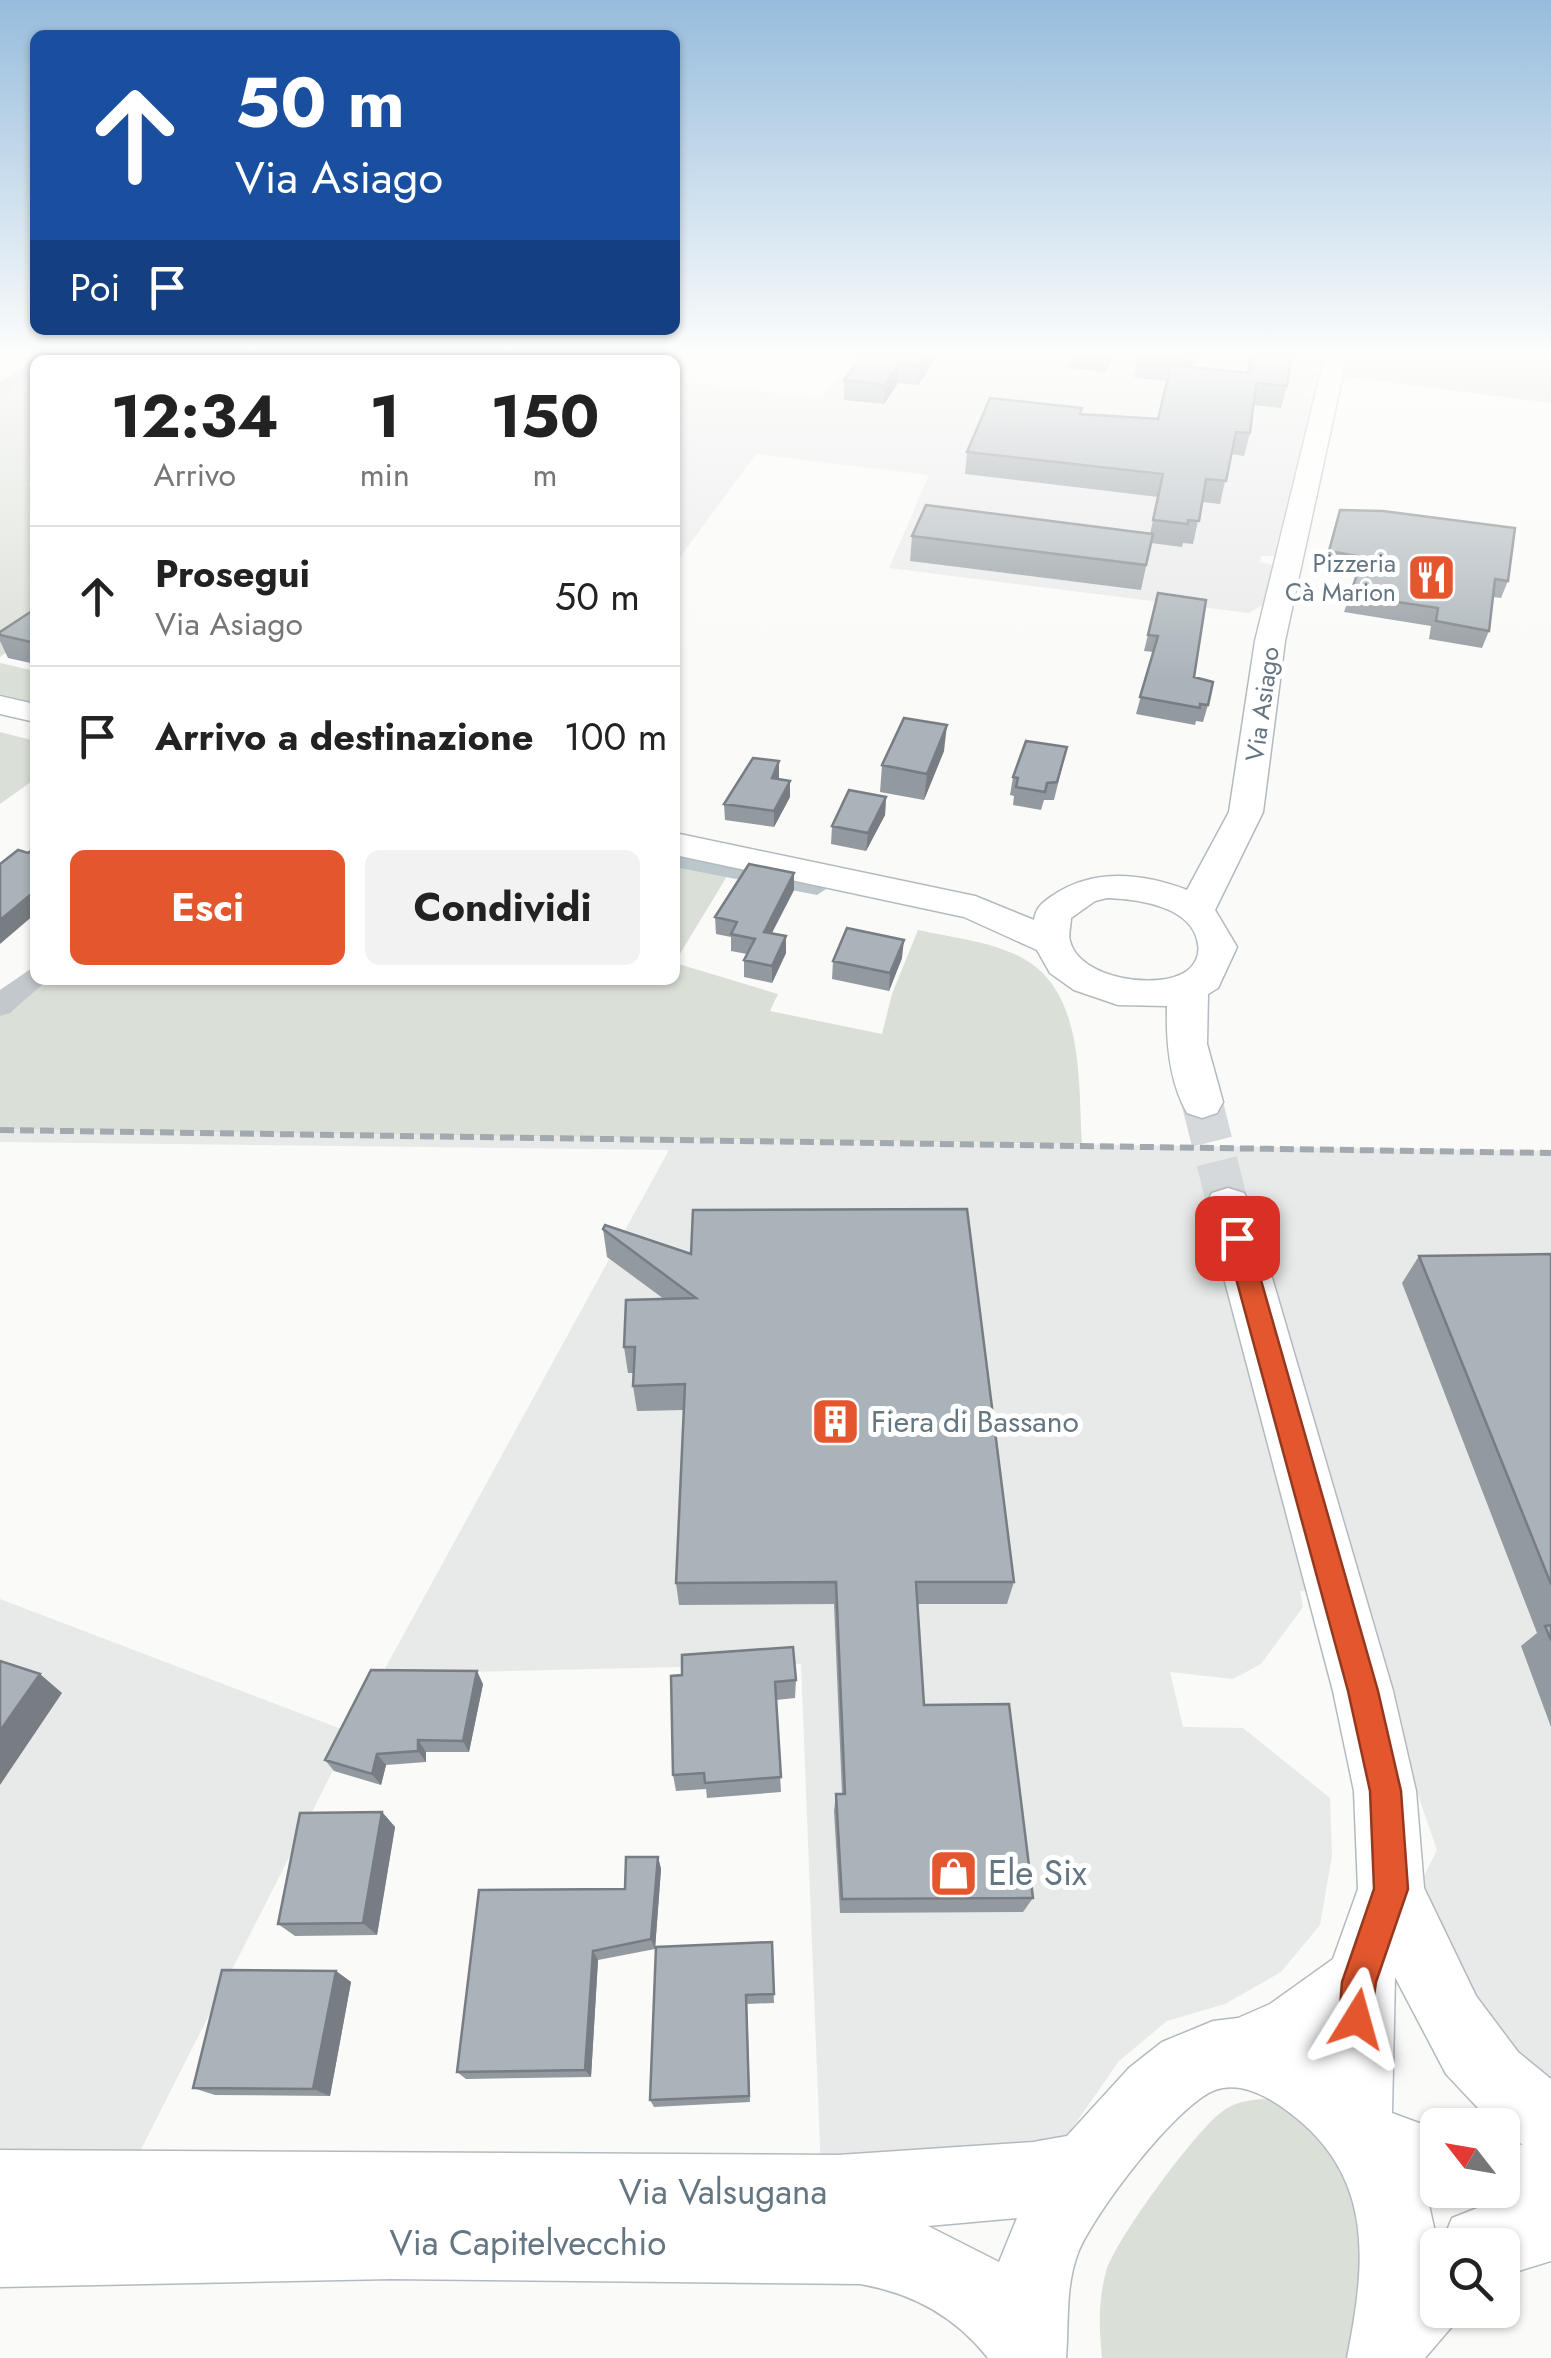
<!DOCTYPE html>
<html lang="it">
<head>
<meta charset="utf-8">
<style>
  body { margin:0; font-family:Jost,sans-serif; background:#f2f2f2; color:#222; height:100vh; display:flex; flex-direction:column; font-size:38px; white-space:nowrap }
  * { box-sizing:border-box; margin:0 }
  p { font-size:32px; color:#767676 }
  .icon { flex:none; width:55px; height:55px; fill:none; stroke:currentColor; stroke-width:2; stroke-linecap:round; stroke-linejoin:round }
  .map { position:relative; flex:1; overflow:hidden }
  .drawer { position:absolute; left:30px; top:355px; width:650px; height:630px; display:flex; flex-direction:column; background:#fff; border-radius:15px; box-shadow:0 2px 8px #0004 }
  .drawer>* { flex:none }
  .top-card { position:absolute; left:30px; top:30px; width:650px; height:305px; border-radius:15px; box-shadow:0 2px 8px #0004; background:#1a4fa0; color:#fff; overflow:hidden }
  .needle { width:65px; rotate:301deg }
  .controls { position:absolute; left:1420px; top:2108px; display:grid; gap:20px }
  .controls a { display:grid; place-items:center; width:100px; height:100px; border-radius:15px; background:#fff; box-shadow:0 2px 8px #0004; font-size:50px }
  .pin { position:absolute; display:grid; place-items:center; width:85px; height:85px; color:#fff; margin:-42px; border-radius:20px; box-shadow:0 5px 15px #0006 }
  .me { position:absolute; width:110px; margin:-55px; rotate:8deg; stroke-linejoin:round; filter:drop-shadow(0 0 8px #0008) }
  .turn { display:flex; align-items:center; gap:35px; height:210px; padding:0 40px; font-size:45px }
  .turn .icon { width:130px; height:130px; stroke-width:2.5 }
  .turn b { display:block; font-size:70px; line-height:85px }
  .then { display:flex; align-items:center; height:95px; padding:0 40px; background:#0003; gap:20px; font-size:38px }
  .eta { display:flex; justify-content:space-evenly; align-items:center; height:170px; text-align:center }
  .eta b { font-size:60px; font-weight:700; line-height:70px }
  .button { display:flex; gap:20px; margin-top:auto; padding:20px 40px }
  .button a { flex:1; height:115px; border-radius:15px; background:#e4572e; color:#fff; font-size:40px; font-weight:700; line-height:115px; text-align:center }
  .button a+a { background:#f2f2f2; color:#222 }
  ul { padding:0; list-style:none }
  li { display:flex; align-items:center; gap:30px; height:140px; padding:0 40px; border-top:2px solid #e0e0e0 }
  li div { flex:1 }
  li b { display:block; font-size:38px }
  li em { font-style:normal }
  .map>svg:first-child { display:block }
  .built { fill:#e8e9e9 }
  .green { fill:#dadfd7 }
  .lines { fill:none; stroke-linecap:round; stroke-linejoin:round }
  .canal { fill:#bbc7cb; fill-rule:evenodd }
  .secondary-tunnel { stroke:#d5d9db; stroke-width:41; stroke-dasharray:41 20; stroke-linecap:butt }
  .secondary-casing { stroke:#b3babf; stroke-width:3 }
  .minor { fill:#c3c8cc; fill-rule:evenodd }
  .secondary { fill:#fff; fill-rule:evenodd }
  .rail { stroke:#a2aab0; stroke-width:6; stroke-dasharray:14 6; stroke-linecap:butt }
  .wall { fill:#929a9f }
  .shaded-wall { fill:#777d82 }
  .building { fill:#aab3b9; stroke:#777d82; stroke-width:2.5 }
  .route { fill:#e4572e; stroke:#94391e; stroke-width:2.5 }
  .labels { text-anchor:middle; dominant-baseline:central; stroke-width:10; stroke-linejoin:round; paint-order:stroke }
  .far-poi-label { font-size:25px; fill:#657683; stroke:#fff; text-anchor:end }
  .far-street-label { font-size:25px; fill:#657683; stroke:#fff }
  .poi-label { font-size:30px; fill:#657683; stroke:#fff; text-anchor:start }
  .near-poi-label { font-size:35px; fill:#657683; stroke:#fff; text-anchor:start }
  .near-street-label { font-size:35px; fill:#657683; stroke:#fff }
</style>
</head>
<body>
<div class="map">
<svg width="1551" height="2358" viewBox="0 0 1551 2358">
  <rect width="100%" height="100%" fill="#fafaf8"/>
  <path class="built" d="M859,351H1199L1322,366L1316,391L1306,394L1314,396L1274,556H1261L1260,562L1272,565L1266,603L1249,613L889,568L929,475L756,454L675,564V381L820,398Z
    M0,1129L1551,1151V2092L1507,2063L1419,1886L1437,1850L1349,1595L1300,1591L1303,1607L1261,1664L1233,1679L1170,1672L1183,1727L1243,1728L1330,1798L1332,1856L1320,1925L1281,1972L1225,2004L1167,2021L1119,2061L1043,2170L821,2172L801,1664L382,1674L669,1150L0,1142Z
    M0,1599L352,1733L127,2177L0,2176Z"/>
  <path class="green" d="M53,351H372L362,360H40Z
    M1337,351H1551V403L1331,375Z
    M35,363V480L28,484L35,488V631L0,657V390Z
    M0,663L35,671V703L0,694Z
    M0,732L35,741V779L0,804Z
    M675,852L735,863L675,962Z
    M918,930C953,938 992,941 1024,959C1085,993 1078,1084 1082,1144L0,1129V1009L35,980H675V963L778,994L770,1011L882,1034L892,994Z
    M1262,2099L1290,2101L1367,2187L1353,2358H1102C1099,2329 1098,2301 1106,2272C1114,2241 1194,2134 1219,2114C1234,2102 1245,2101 1262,2099Z"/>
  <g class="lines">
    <path class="canal" d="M675,853L817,879L829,887L817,895L675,867Z"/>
    <path class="secondary-tunnel" d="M1202,1102L1228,1206"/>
    <defs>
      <path id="secondary" d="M1326,351H1348L1285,641L1263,812L1215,910L1237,947L1218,988L1208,994L1207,1044L1223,1102L1217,1113L1202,1118L1187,1113C1169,1081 1166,1042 1167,1006L1118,1005L1074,990L1050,973L1037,950L964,917L675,855V833L975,896L1034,920C1036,907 1042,903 1052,896C1093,868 1142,873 1187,890L1229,812L1255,641ZM1107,898C1137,899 1193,906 1198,944C1200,955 1195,965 1187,971C1159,991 1079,979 1070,941C1068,935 1071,924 1071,918L1095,901Z
        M0,696L35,704V722L0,714Z
        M1228,1188L1244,1193L1251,1206L1393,1691L1416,1791L1424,1888L1476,1996L1518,2052L1551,2079V2261L1502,2276V2245H1441L1452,2218L1480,2207L1470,2190H1502V2142L1523,2145L1502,2131V2125H1494L1446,2074L1395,1977L1392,2113L1438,2130V2190H1465L1438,2204L1428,2200L1438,2246V2310H1466L1425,2358H1347C1367,2257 1375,2170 1279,2105C1261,2093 1237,2082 1215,2090C1176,2105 1094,2213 1078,2253C1065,2287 1069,2322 1066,2358H988C955,2316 912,2293 860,2284L391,2279L0,2287V2150L838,2155L1033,2142L1067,2136L1129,2068L1162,2042L1213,2021L1238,2018L1270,2004L1333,1959L1358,1889L1354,1791L1333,1691L1205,1206L1212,1193ZM1017,2218L999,2262L928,2226Z"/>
    </defs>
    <use href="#secondary" class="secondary-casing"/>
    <path class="minor" d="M1222,351H1272L1342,363L1334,368Z
      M35,359V371L0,395V382Z
      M35,966V980L45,982L10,1013L0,1016V990Z"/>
    <use href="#secondary" class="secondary"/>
    <path class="rail" d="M0,1130L1551,1153"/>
  </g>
  <path class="wall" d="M867,351H941L918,385L898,383L884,404L844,400V380Z
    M1071,351H1114L1106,372L1068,368Z
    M1198,351L1194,367L1246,373L1249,351H1292L1287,386L1281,408L1254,405L1250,433L1244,456L1231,454L1220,504L1202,502L1193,544L1183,543L1182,547L1151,543L1141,590L910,561L912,536L1150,534L1158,497L965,474L967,452L1081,414L1158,419L1167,381L1134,378L1138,356Z
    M1340,510L1508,581L1501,598L1493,597L1489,631L1482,648L1429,639L1431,626L1344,612L1357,574L1323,568Z
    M1158,593L1194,677L1208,705L1203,722L1196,721L1195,725L1136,714L1153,652L1144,651Z
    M35,609V664L8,658L0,641V632Z
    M1067,747L1054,800H1044L1041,810L1013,805L1014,796L1010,795L1013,777Z
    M944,751L924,800L880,792L882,765Z
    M778,779L790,797L774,827L725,820L724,804Z
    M886,797L885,815L866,851L831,844L832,826Z
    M794,890L772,933L786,953L772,983L744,977V960L747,954L731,951V937L716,934L715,917Z
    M902,958L889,991L832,979L833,961Z
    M603,1229L691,1254L1014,1582L1007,1604H917L924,1705L1033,1898L1023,1912L840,1913L834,1811L836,1794H842L834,1604L679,1605L676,1583L684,1410L637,1411L633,1386L634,1373H628L624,1347L664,1299L607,1257Z
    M1551,1254V1727L1521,1646L1537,1633L1402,1283L1419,1256Z
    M671,1676L796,1680L795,1698L776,1700L781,1792L707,1798L706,1789L676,1791L673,1775Z
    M483,1684L469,1752H426V1762L386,1765L381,1785L334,1771L325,1760Z
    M382,1812L395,1827L377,1935L295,1936L278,1924Z
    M658,1857L661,1869L655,1949L598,1960L591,2077L466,2079L457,2072L625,1889Z
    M772,1942L774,2003L747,2004L750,2102L654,2107L650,2100Z
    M336,1971L351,1982L330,2096L215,2095L193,2088Z"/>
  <path class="shaded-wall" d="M930,351H941L918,385L920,366Z
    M1110,351H1114L1106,372L1109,353Z
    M899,364L898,383L884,404L885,385Z
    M947,725L944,751L924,800L927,774Z
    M779,761V778L773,795L772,778Z
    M790,781V797L774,827V811Z
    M886,797L885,815L866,851L868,833Z
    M794,873V890L764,948V932Z
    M35,891V914L0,944V920Z
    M786,936V953L772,983V966Z
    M904,940L902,958L889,991L890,973Z
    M477,1671L483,1684L469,1752L463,1741Z
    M40,1674L62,1693L0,1785V1731Z
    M418,1740L426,1752V1762L418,1751Z
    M377,1754L386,1765L381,1785L372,1774Z
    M382,1812L395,1827L377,1935L363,1923Z
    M658,1857L661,1869L655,1949L651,1939Z
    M593,1951L598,1960L591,2077L585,2070Z
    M336,1971L351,1982L330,2096L313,2089Z"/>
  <path class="building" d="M867,351H930L920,366L899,364L885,385L844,380Z
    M1140,351H1197L1195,362L1138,356Z
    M1251,351H1292L1287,386L1256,383L1250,433L1236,432L1226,481L1206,479L1199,521L1188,520V524L1153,520L1163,474L967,452L990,398L1082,408L1080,414L1158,419L1171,365L1250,373Z
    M377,353L423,360H366Z
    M926,505L1153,534L1146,565L912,536Z
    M1340,510L1383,511L1515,528L1508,581L1495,579L1489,631L1436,621L1438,608L1350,595L1363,557L1329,551Z
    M1158,593L1206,600L1194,677L1213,682L1208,705L1200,704V708L1140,697L1158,636L1148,635Z
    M35,609V643L0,635V632Z
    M904,718L947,725L927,774L882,765Z
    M1026,741L1067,747L1057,782L1047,783L1045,792L1016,787L1018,778L1013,777Z
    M753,758L779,761L772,778L790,781L774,811L724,804Z
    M849,790L886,797L868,833L832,826Z
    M35,848V891L0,920V864L18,850L28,853Z
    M749,864L794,873L764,932L786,936L772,966L744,960L755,939L731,934L737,922L715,917Z
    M847,928L904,940L890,973L833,961Z
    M967,1209L1014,1582H916L924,1705L1009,1704L1033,1898L842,1899L836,1794H845L836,1582L676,1583L685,1384L633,1386L635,1347H624L626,1300L696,1298L603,1229L605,1225L691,1254L693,1210Z
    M1551,1254V1584L1419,1256Z
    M1551,1625V1640L1545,1626Z
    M793,1647L796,1680L775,1682L781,1777L705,1783L704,1773L673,1775L671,1676L682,1675V1655Z
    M0,1661L40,1674L0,1731Z
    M371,1670L477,1671L463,1741L418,1740V1751L377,1754L372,1774L325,1760Z
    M382,1812L363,1923L278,1924L300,1813Z
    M626,1857H658L651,1939L593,1951L585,2070L457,2072L479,1890L625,1889Z
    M772,1942L774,1994L746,1995L749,2096L650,2100L656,1947Z
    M222,1970L336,1971L313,2089L193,2088Z"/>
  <linearGradient id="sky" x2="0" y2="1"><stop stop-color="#96bcdc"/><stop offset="0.52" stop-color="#fdfdfc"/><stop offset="1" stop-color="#fdfdfc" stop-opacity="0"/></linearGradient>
  <rect width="1551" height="681" fill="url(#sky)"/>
  <path class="route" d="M1237,1228L1249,1238L1378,1691L1401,1791L1408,1889L1376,1982L1369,2031L1357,2036L1344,2031L1339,2019L1342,1982L1374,1889L1370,1791L1348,1691L1225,1238Z"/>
  <defs>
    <symbol id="restaurant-square" viewBox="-11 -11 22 22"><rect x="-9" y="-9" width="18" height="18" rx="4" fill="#e4572e" stroke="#fff"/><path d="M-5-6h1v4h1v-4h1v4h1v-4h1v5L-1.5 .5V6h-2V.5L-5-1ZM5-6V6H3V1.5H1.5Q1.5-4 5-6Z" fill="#fff"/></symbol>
    <symbol id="building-square" viewBox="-11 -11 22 22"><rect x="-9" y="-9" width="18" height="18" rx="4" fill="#e4572e" stroke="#fff"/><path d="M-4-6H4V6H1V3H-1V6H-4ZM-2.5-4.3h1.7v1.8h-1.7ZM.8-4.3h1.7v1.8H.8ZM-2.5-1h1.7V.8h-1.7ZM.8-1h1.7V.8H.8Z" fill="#fff"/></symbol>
    <symbol id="shop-square" viewBox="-11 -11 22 22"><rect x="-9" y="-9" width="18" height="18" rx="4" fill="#e4572e" stroke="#fff"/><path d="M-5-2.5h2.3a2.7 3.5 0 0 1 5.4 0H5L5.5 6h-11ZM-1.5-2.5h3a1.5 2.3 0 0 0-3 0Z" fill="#fff"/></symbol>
  </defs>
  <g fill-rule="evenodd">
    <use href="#restaurant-square" x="1404" y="550" width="55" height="55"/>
    <use href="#building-square" x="808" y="1394" width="55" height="55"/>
    <use href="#shop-square" x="926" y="1846" width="55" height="55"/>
  </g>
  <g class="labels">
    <g class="far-poi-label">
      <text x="1396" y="563">Pizzeria<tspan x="1396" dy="29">Cà Marion</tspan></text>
    </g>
    <g class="far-street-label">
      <text transform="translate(1262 704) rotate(-82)">Via Asiago</text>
    </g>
    <g class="poi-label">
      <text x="871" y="1421">Fiera di Bassano</text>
    </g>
    <g class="near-poi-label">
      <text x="988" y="1873">Ele Six</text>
    </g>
    <g class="near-street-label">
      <text x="723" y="2192">Via Valsugana</text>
      <text x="528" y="2243">Via Capitelvecchio</text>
    </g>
  </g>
</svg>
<div class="controls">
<a><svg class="needle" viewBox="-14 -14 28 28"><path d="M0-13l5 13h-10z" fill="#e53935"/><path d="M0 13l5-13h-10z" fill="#767676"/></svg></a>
<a><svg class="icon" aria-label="search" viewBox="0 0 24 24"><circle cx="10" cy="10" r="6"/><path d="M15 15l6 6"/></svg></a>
</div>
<div class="pin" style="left:1237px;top:1238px;background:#d93025"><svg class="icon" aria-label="arrive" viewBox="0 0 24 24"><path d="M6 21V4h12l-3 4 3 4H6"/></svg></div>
<svg class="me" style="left:1357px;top:2019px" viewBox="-20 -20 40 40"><path d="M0-17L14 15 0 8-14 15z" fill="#e4572e" stroke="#fff" stroke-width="4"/></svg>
<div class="top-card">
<div class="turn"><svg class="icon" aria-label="ahead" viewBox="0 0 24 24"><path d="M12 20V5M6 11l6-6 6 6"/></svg><div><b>50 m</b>Via Asiago</div></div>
<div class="then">Poi<svg class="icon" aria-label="arrive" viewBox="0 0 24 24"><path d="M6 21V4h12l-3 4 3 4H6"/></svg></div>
</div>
<section class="drawer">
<div class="eta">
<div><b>12:34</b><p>Arrivo</p></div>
<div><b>1</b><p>min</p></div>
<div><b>150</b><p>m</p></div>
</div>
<ul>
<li><svg class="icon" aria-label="ahead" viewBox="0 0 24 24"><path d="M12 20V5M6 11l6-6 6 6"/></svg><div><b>Prosegui</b><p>Via Asiago</p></div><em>50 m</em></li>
<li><svg class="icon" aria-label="arrive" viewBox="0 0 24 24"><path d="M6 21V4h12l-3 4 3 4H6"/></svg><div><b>Arrivo a destinazione</b></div><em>100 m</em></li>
</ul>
<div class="button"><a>Esci</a><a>Condividi</a></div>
</section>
</div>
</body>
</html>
